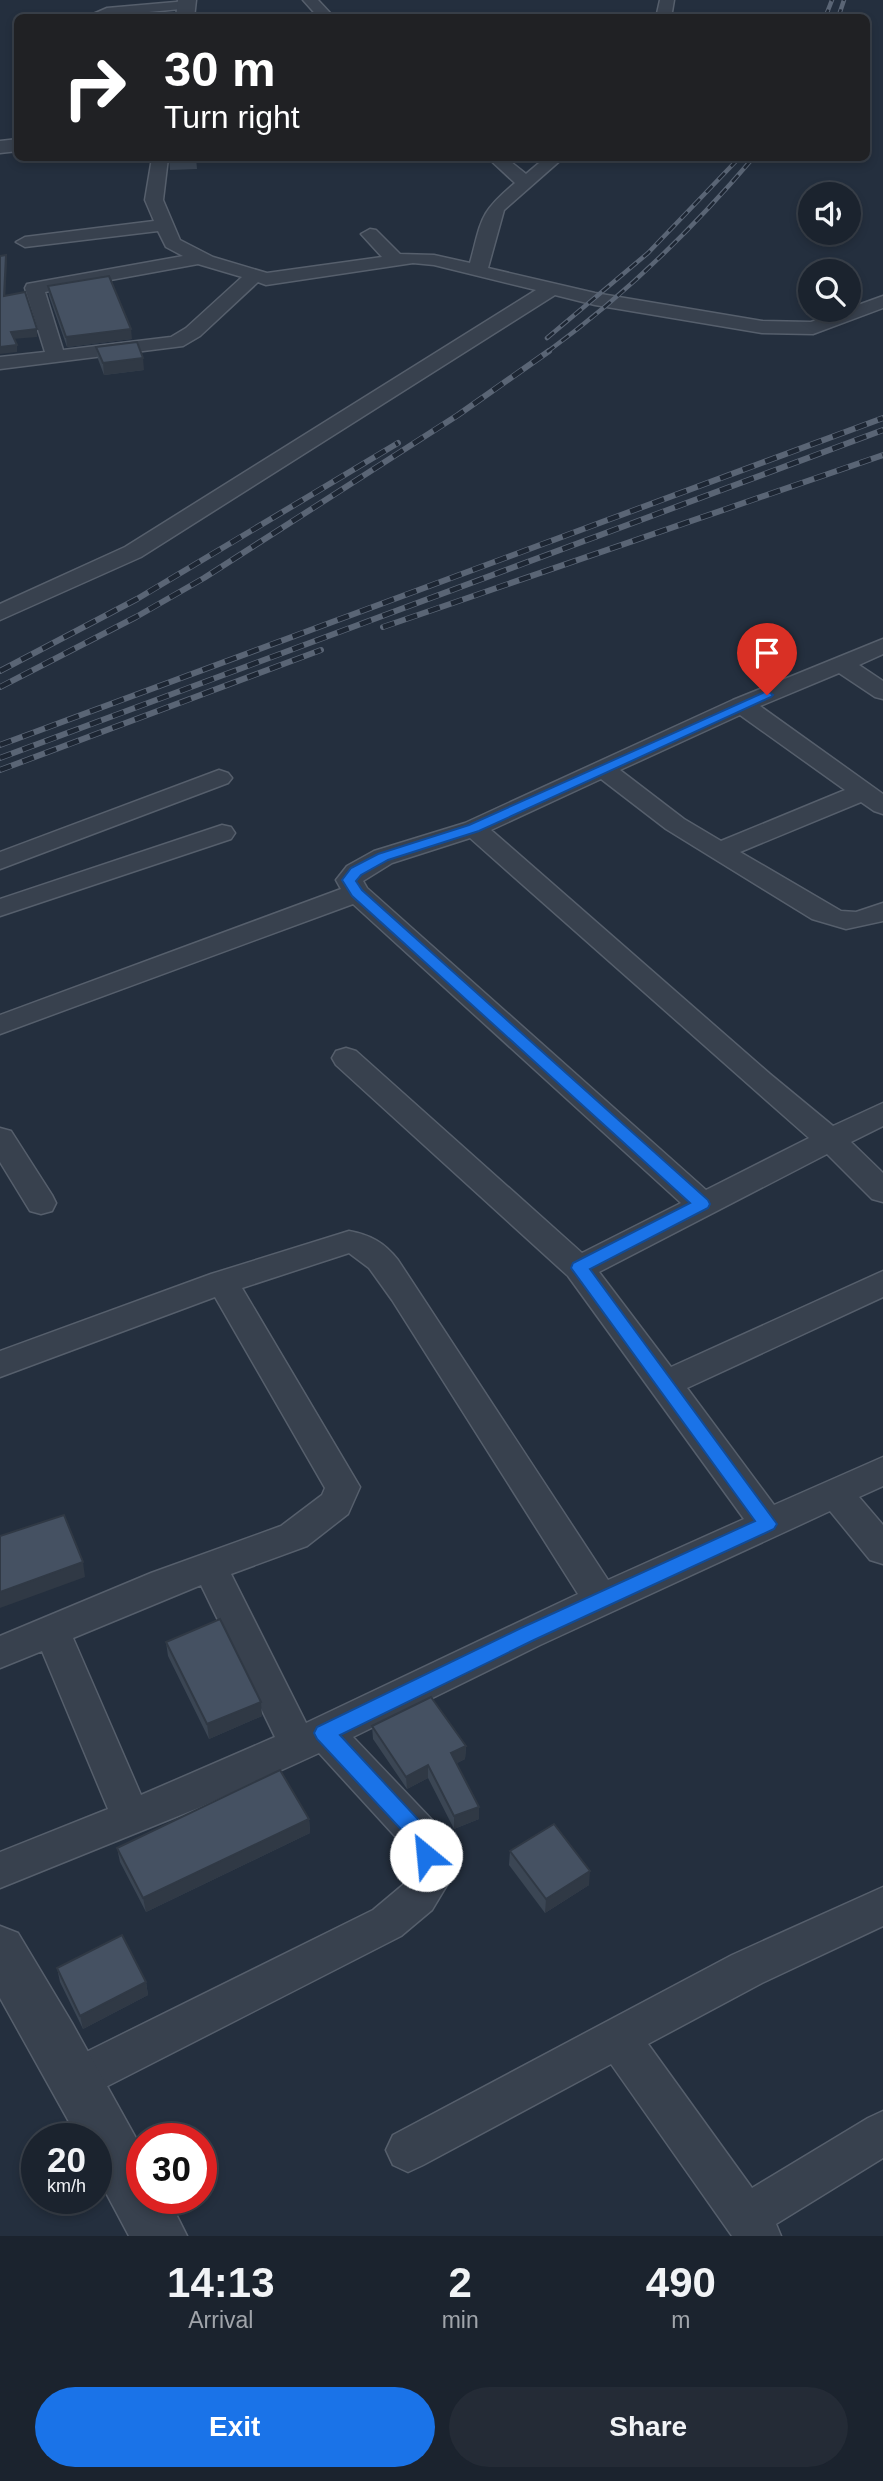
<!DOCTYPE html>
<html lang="en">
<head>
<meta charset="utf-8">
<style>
  body { margin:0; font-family:Arial,sans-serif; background:#242b36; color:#f1f3f6; height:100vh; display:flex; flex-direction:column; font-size:26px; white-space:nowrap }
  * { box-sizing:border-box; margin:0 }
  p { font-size:23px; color:#a0a4aa }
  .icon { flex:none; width:38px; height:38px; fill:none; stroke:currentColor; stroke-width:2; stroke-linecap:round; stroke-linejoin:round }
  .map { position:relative; height:2236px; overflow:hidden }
  .panel { display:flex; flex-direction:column; background:#1b232e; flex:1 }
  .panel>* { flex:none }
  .guide { position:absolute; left:14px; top:14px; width:856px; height:147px; border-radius:10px; box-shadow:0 4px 10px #0003,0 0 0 2px #39404a; background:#202124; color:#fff; overflow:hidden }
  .controls { position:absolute; left:798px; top:182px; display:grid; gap:14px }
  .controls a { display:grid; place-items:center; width:63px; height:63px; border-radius:50%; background:#1b232e; box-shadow:0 4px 10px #0003,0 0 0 2px #39404a; font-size:35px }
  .speed { position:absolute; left:21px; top:2123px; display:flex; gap:14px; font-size:35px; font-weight:700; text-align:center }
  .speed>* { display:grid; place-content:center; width:91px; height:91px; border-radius:50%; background:#1b232e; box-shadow:0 4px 10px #0003,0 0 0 2px #39404a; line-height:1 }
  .speed small { font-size:18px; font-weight:400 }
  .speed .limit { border:10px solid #d22; background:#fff; color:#111 }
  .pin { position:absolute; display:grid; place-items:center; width:60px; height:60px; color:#fff; margin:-72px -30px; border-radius:50% 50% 50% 0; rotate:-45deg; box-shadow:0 0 7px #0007 }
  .pin .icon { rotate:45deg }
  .me { position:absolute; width:77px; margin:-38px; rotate:332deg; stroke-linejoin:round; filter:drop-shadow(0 0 5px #0008) }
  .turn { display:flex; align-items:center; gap:24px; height:147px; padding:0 35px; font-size:32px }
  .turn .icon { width:91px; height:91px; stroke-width:2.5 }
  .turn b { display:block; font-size:49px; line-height:60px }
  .eta { display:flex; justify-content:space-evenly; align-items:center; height:119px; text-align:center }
  .eta b { font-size:42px; font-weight:800; line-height:49px }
  .action { display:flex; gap:14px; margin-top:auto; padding:14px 35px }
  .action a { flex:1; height:80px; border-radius:42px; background:#1a73e8; color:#fff; font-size:28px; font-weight:800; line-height:80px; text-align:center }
  .action a+a { background:#242b36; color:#f1f3f6 }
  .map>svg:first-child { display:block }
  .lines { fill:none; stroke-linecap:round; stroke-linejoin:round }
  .minor-casing { stroke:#565f6c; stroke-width:3 }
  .tertiary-casing { stroke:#565f6c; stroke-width:3 }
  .minor { fill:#38414e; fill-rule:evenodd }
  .tertiary { fill:#38414e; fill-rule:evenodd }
  .rail-far1-casing { stroke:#5a6575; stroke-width:4.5 }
  .rail-casing { stroke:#5a6575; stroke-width:6 }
  .rail-far1 { stroke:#1d2633; stroke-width:2.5; stroke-dasharray:9; stroke-linecap:butt }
  .rail { stroke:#1d2633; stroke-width:4.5; stroke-dasharray:12; stroke-linecap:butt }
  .wall { fill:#3b4654 }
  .shaded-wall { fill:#303945 }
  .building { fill:#455162; stroke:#303945; stroke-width:2 }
  .route { fill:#1a73e8; stroke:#114b97; stroke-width:2 }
</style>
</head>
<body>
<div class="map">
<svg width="883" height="2236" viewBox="0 0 883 2236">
  <rect width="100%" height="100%" fill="#242f3e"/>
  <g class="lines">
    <defs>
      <path id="minor" d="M303,0H318L332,15L331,18H319Z
        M660,0H674L671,18H656Z
        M187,1L194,5L192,8L84,18L107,8Z
        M152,158H168L163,200L180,240L213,257L267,273L382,257L361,234L370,229L376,230L400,254L434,255L470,263C482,219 479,213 515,183L488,158H506L526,174L545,158H563L504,210L488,268L595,293L762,321L811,322L883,296V308L813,334L762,333L595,305L555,295L141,557L0,620V604L125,547L536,290L434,265L413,263L266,285L258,282L200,336L183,346L0,369V357L45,352L25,288L27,284L183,256L166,247L158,231L25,247L16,242L25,237L154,221L145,200ZM198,264L242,277L186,328L171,337L63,350L45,292Z
        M883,639V654L859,665L883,681V699L875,697L839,673L760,706L883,794V814L874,811L861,802L740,852L841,911L856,912L883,903V921L846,929L812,919L666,829L601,779L491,830L770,1074L833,1126L883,1103V1126L851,1142L883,1173V1202L872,1199L827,1154L599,1272L671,1367L883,1271V1297L687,1388L774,1505L883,1457V1486L859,1497L883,1525V1564L870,1560L830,1511L540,1645L353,1737L434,1822L453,1875L432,1910L401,1936L90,2095L75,2101L60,2095L54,2080L60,2065L373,1910L404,1884L412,1872L403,1845L319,1753L198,1808L0,1888V1852L108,1809L42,1651L0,1668V1636L151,1573L281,1526L322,1495L325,1488L215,1297L0,1377V1351L211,1274L349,1231C370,1235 384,1242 398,1260L608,1580L744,1519L568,1276L336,1065L332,1058L336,1051L346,1048L356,1051L582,1253L681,1203L353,904L0,1034V1015L341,889L336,880L347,866L374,851L465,823L733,700ZM740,715L845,790L721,841L684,819L620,770ZM470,838L809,1138L706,1190L367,888L363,881L392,863ZM349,1253L369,1268L392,1300L578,1594L306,1723L231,1574L307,1546L348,1514L360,1487L242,1288ZM201,1585L275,1737L141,1795L73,1638Z
        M219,770L228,773L232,778L228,783L0,869V852Z
        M222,825L231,827L235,833L231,839L0,916V899Z
        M0,1128L11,1131L52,1195L56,1203L52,1211L41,1214L30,1211L0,1162Z
        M883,1887V1926L762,1983L648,2044L752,2188L868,2118L883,2111V2158L776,2224L781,2236H732L611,2064L423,2165L408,2172L393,2165L386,2150L393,2135L732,1955Z"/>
      <path id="tertiary" d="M178,0H196L194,18H176Z
        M18,139V151L0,153V141Z
        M0,1926L18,1933L72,2023L142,2149V2198H168L187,2236H129L96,2174V2138H78L0,1998Z"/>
    </defs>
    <use href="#minor" class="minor-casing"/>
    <use href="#tertiary" class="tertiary-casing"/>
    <use href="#minor" class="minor"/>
    <use href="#tertiary" class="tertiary"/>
    <defs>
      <path id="rail-far1" d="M825,18L832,0
        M838,18L844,0
        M547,338L648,253L739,158
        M547,352C624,296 691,231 753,158"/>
      <path id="rail" d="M383,627L883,455
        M0,671L137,599L398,443
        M0,687L136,617L204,578L458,415L549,351
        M0,745L883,418
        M0,758L883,430
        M0,770L321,650"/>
    </defs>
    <use href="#rail-far1" class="rail-far1-casing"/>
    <use href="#rail" class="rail-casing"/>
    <use href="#rail-far1" class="rail-far1"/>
    <use href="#rail" class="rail"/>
  </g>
  <path class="wall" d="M169,158H196L197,169L170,170Z
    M48,286L132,339L67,347L49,296Z
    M96,347L144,370L104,375L98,359Z
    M166,1642L262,1716L209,1739L168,1656Z
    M372,1726L466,1746L465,1759L457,1763L479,1819L454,1829L428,1778L407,1789L373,1739Z
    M309,1819L310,1833L146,1912L120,1862L117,1848Z
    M510,1851L589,1885L545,1913L509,1865Z
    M57,1968L146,1982L148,1995L83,2029L60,1982Z"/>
  <path class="shaded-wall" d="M6,255L7,262L5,303L4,296Z
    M37,329V337L12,339L11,332Z
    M131,329L132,339L67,347L66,337Z
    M17,345V352L0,354V347Z
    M143,358L144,370L104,375L103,363Z
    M83,1562L85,1577L0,1608V1592Z
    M261,1702L262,1716L209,1739L207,1724Z
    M466,1746L465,1759L451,1766V1753Z
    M428,1765V1778L407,1789L406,1777Z
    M479,1807V1819L454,1829V1816Z
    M309,1819L310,1833L146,1912L143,1898Z
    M590,1871L589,1885L545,1913L546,1899Z
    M146,1982L148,1995L83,2029L80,2016Z"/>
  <path class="building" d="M169,158H196V161L169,162Z
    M6,255L4,296L25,292L37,329L11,332L17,345L0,347V256Z
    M109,276L131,329L66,337L48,286Z
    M137,342L143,358L103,363L96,347Z
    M64,1515L83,1562L0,1592V1536Z
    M220,1619L261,1702L207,1724L166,1642Z
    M431,1697L466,1746L451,1753L479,1807L454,1816L428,1765L406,1777L372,1726Z
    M280,1770L309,1819L143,1898L117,1848Z
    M554,1824L590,1871L546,1899L510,1851Z
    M122,1935L146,1982L80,2016L57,1968Z"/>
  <path class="route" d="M767,691L773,695L771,697L479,831L388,860L361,875L356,881L362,890L708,1200L710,1204L708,1208L590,1269L777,1524L774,1529L534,1640L340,1735L427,1829L437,1855L434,1862L426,1865L419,1862L411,1840L317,1739L314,1733L317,1727L521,1628L755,1521L571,1268L573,1263L690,1203L352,896L342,880L351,868L378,854L469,825Z"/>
</svg>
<div class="controls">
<a><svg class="icon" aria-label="sound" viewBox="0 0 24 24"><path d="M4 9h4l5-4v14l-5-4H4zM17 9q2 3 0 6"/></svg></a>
<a><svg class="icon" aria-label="search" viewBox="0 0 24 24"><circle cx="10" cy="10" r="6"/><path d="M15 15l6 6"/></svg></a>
</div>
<div class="speed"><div>20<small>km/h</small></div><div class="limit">30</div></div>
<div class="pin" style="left:767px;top:695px;background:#d93025"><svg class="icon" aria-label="arrive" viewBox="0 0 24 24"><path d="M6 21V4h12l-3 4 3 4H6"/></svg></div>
<svg class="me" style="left:426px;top:1855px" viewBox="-20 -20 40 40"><circle r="19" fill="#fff"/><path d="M0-13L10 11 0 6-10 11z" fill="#1a73e8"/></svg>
<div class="guide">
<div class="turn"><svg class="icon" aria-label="right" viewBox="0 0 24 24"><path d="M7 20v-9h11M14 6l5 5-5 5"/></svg><div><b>30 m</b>Turn right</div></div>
</div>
</div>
<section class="panel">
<div class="eta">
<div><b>14:13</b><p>Arrival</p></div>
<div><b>2</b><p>min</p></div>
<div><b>490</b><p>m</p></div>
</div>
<div class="action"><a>Exit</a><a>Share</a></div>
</section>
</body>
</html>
